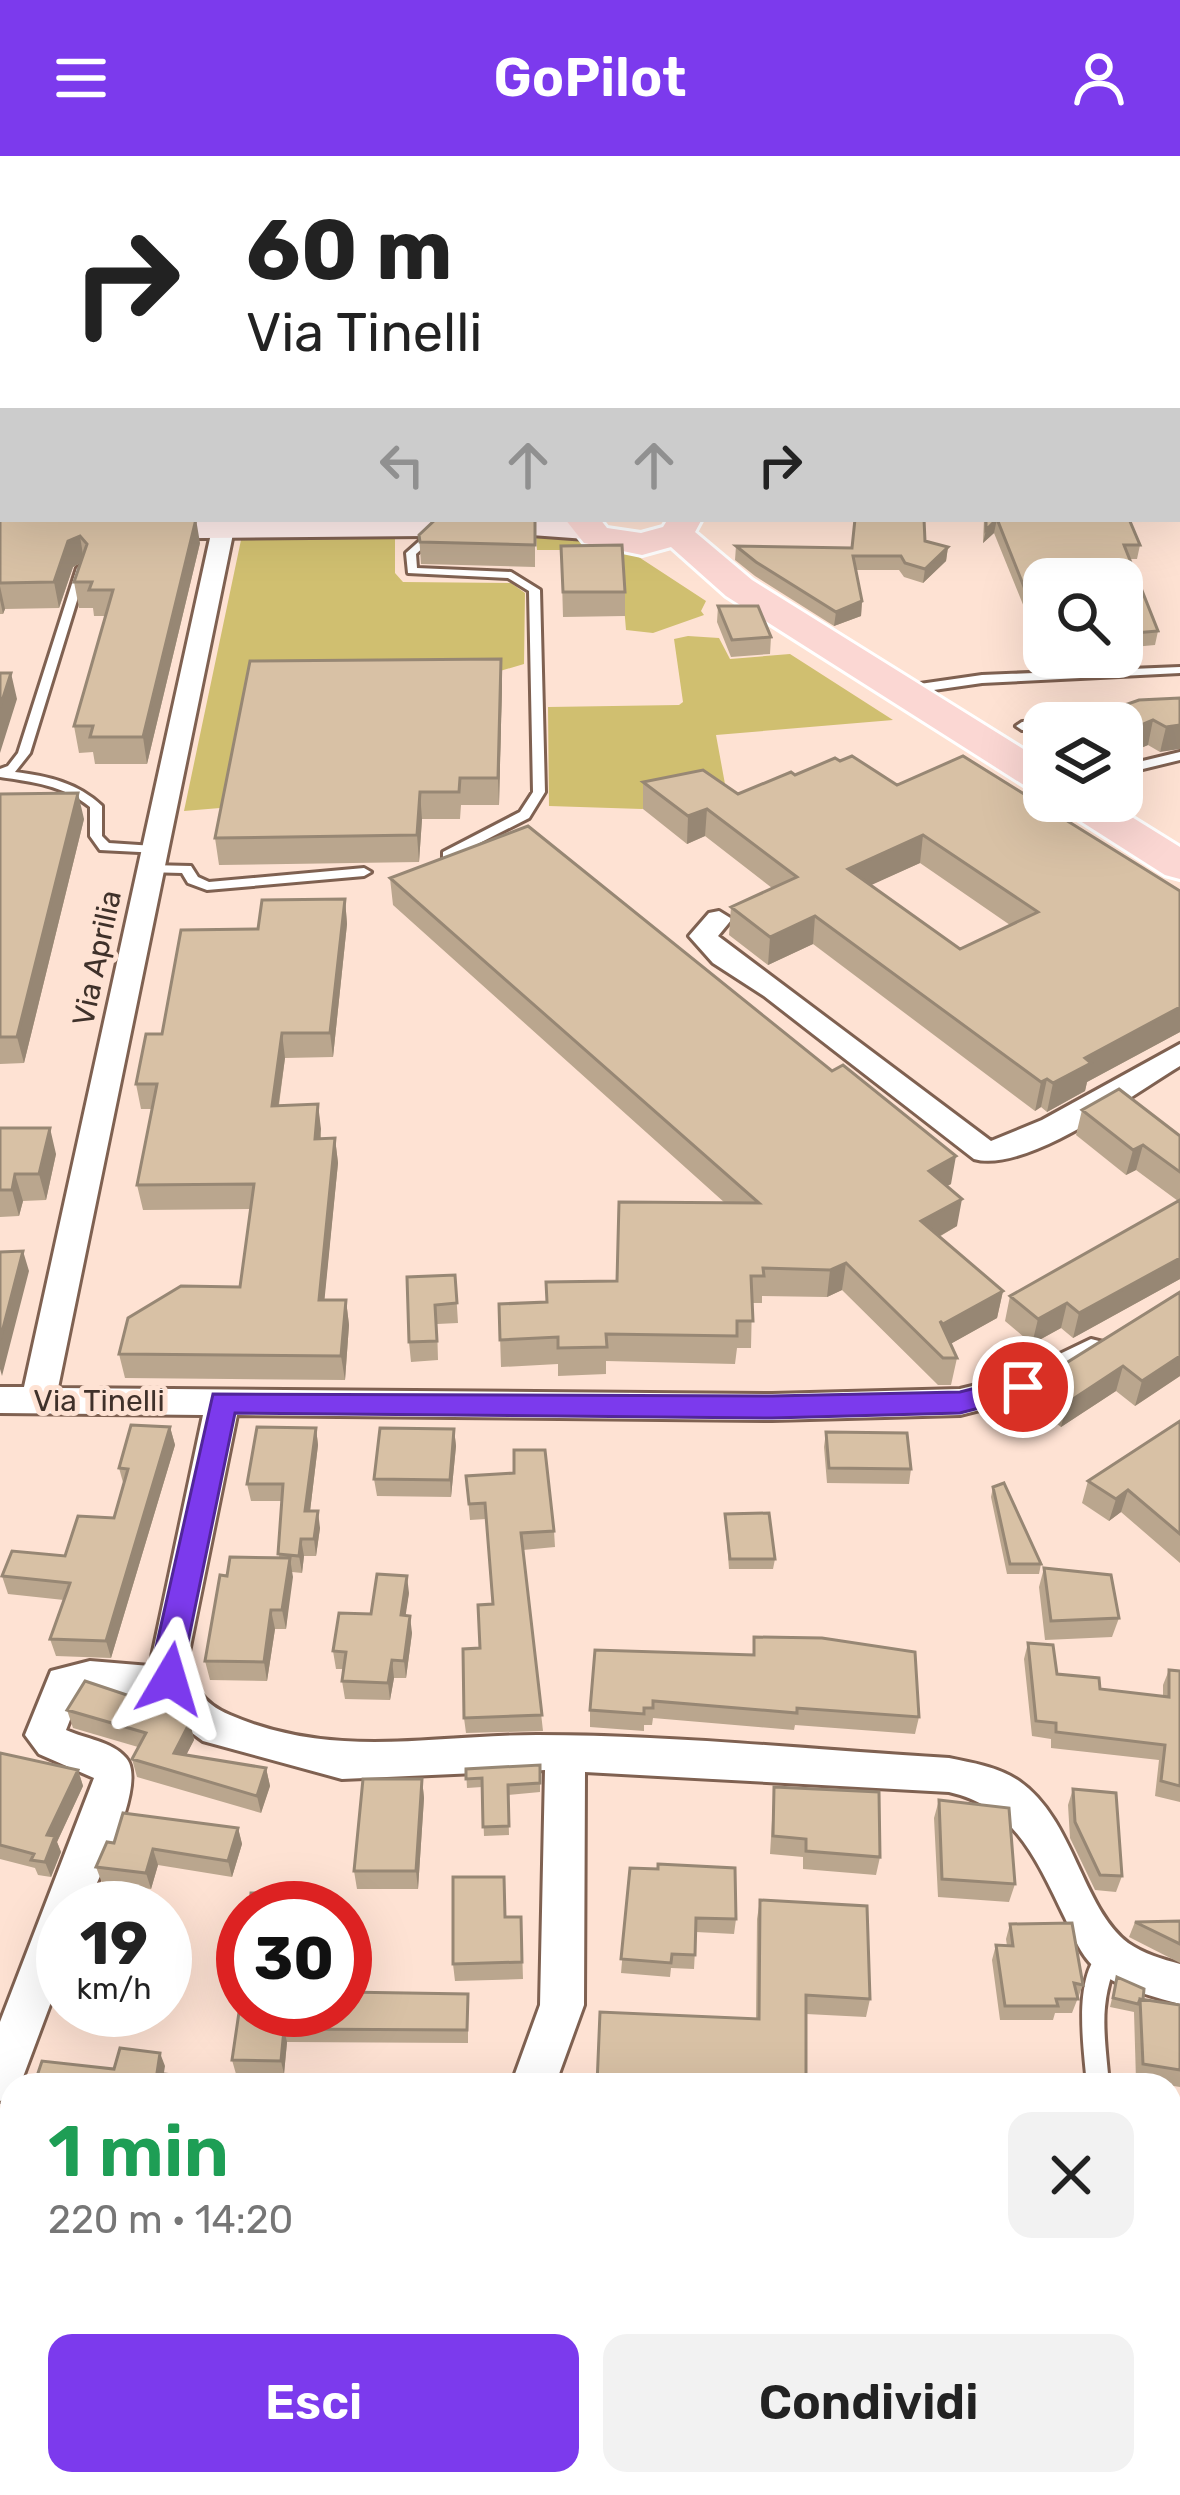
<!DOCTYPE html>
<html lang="it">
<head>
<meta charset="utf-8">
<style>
  body { margin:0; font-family:Rubik,sans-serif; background:#f2f2f2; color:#222; height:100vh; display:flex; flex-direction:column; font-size:45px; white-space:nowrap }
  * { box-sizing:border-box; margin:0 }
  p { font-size:39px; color:#767676 }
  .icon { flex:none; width:66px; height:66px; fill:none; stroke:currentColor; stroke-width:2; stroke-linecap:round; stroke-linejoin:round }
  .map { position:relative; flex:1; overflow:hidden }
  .side { position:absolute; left:0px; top:1917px; width:1182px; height:423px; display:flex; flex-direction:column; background:#fff; border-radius:36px 36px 0 0; box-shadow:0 12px 48px #0002 }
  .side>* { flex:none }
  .top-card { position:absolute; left:0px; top:0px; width:1182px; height:366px; box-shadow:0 12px 48px #0002; background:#fff; color:#222; overflow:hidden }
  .tools { position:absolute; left:1023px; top:402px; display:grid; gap:24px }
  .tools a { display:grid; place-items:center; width:120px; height:120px; border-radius:24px; background:#fff; box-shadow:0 12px 48px #0002; font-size:60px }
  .speed { position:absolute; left:36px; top:1725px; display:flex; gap:24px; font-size:60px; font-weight:700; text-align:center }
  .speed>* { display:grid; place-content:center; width:156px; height:156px; border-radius:50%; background:#fff; box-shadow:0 12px 48px #0002; line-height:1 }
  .speed small { font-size:30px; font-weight:400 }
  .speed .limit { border:18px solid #d22; background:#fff; color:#111 }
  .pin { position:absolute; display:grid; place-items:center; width:102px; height:102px; color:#fff; margin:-51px; border:6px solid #fff; border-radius:50%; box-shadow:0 3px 12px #0007 }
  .me { position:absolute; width:132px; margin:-66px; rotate:7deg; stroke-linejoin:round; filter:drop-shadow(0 0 9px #0008) }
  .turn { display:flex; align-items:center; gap:42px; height:252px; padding:0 48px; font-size:54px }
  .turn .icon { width:156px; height:156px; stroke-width:2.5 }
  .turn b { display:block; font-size:84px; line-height:102px }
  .lanes { display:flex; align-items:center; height:114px; padding:0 48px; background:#0003; justify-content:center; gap:60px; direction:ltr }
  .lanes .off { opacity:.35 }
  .round { display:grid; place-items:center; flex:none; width:126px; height:126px; border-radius:24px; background:#f2f2f2 }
  .head { display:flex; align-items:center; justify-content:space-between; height:204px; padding:0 48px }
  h1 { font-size:72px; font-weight:600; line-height:90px; color:#1e9e55 }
  .action { display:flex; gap:24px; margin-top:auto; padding:24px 48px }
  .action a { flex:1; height:138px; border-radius:24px; background:#7c3aed; color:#fff; font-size:48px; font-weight:600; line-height:138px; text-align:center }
  .action a+a { background:#f2f2f2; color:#222 }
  header { display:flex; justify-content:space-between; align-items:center; height:156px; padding:0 48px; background:#7c3aed; color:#fff; font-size:54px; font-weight:600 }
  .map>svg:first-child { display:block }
  .green { fill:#d0bf70 }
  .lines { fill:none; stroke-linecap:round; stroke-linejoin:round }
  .stream { stroke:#ef94ae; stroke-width:6 }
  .service-casing { stroke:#7f6151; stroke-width:6 }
  .minor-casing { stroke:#7f6151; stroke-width:6 }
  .tertiary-casing { stroke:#7f6151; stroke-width:6 }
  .secondary-casing { stroke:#7f6151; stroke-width:6 }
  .primary-casing { stroke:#fff; stroke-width:6 }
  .service { fill:#fff; fill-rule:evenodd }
  .minor { fill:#fff; fill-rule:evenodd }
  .tertiary { fill:#fff; fill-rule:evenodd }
  .secondary { fill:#fdebe9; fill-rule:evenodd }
  .primary { fill:#fbd7d3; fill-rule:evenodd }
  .wall { fill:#baa68e; fill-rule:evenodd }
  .shaded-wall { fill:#978774 }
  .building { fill:#d8c1a5; stroke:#978774; stroke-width:3; fill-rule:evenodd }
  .route { fill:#7c3aed; stroke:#51269a; stroke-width:3 }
  .labels { text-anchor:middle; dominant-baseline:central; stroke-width:10; stroke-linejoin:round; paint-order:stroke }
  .street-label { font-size:30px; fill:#3f312a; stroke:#fee2d3 }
</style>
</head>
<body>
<header><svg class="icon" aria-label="menu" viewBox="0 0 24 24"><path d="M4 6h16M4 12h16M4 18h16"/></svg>GoPilot<svg class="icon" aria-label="person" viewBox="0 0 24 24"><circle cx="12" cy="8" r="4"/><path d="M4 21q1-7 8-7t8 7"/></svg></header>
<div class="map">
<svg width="1180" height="2339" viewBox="0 0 1180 2339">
  <rect width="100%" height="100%" fill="#fee2d3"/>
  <path class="green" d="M574,379L628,394L706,445L701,455L704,459L653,477L626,474L621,414L567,394H537L536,380Z
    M395,382V417L403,426L511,427L525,437L524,508L500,515L232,651L184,655L241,384Z
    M688,480L719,482L730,503L790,498L893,564L716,579L727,639L642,653L549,650L548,551L679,549L683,546L674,483Z"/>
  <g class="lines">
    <path class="stream" d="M1151,0L1175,3"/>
    <defs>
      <path id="service" d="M430,370L435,373L434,382L416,398L417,412L511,416L540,434L545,636L529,662L448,703L443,702V696L520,656L533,636L529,435L508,422L408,417L406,397L424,381L425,373Z
        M82,409L87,412L30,597L15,616C48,620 78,627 102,650V680L109,687L154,690L159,691V697L100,694L90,680V651C63,629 33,626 0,621V613L8,610L18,597L77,412Z
        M1180,511V517L982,527L906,538L900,534L906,530L982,519Z
        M1122,561L1128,565L1126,568L1072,567L1078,563Z
        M1044,565L1049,567H1044V573L1022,574L1016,570L1022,566Z
        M1180,596V604L1122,618V610Z
        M150,709L191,710L198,721L209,726L364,712L371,716L364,720L207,734L188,727L182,717L145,716L143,713Z
        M1109,1789L1116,1792L1120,1799C1097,1846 1105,1879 1109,1929H1087C1084,1892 1070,1810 1109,1789Z"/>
      <path id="minor" d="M965,0H981V3H965Z
        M3,89V99L0,100V90Z
        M1179,179H1180V191H1179Z
        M223,367L234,373L58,1232L772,1238L960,1233L1014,1220L1091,1183L1103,1186L1108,1195L1103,1204L1035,1240L960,1259L772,1264L237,1259L189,1496C188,1526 201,1547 230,1559C334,1604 430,1579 537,1579C674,1579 813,1594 949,1602C973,1607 999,1611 1019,1625C1074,1663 1082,1752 1128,1787C1144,1798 1162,1803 1180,1808V1848C1151,1840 1116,1832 1094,1811C1080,1798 1073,1779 1065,1762C1037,1705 1016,1651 949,1636L585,1616L584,1849L555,1929H511L540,1849L545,1614L342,1623L203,1585L173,1563L160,1541L90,1537L80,1538L66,1574C85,1583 112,1585 126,1602C148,1627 98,1722 86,1752H63V1814L20,1929H12V1940L0,1945V1866L94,1622L39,1598L25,1579L51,1515L90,1505L150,1510L203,1259L0,1257V1231H24L212,373Z
        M719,755L732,763L718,780L991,985L1042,964L1180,888V910C1135,937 1026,1018 974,1003L764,840L713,807L689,780L709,757Z
        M432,2328H482L481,2339H431Z"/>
      <path id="tertiary" d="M1179,299H1180V315H1179Z"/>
      <path id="secondary" d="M562,363L597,367L601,374L586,383L531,379L0,384V366Z"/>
      <path id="primary" d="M0,108L3,109V127L0,126Z
        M565,363H600L607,372L641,377L663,371L668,363H702L695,376L752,424L1044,606V636L1030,633L726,440L671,391L642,399L584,387Z
        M1057,645H1106L1180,691V723L1165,719L1063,654Z"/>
    </defs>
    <use href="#service" class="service-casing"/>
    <use href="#minor" class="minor-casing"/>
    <use href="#tertiary" class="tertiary-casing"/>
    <use href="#secondary" class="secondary-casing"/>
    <use href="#primary" class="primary-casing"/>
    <use href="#service" class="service"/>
    <use href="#minor" class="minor"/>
    <use href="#tertiary" class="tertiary"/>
    <use href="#secondary" class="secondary"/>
    <use href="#primary" class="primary"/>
  </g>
  <path class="wall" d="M0,145H3V361L0,362Z
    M0,363L200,387L147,608H95L93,596L79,597L74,570L105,460H94L93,452H79L74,426L80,407L73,411L59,452L5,453L3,458H0Z
    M535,363V411L421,408L419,379Z
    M984,363H1129L1140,389L1137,403H1129L1158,475L1155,489L1122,492V423H1044L1043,498L994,377L983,387Z
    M925,385L948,391L946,405L923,427L904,421L899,414H856L862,445L861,460L834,470L755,420L735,404L736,390L852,392Z
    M561,390L625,436V460L563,461Z
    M718,450L771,481L770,498L731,501L717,466Z
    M502,529L499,649H461L460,663H422L419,706L219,709L215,682Z
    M1180,542L1160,596L1148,589L1127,598L1122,595V567H1103L1105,556Z
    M840,605L897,629L1180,735V876L1087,926L1085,935L1047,956L1041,951L1035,955L813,788L768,809L729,779L731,751L772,732L705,680L687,688L643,653V626L738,638ZM920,707L1010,769L960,793L870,729Z
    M0,638L84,663L24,907L0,908Z
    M390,722L951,1028L947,1030L957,1070L939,1081L1003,1135L997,1162L950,1188L957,1202L951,1229H938L842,1134L827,1141L762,1140V1147H752L751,1192H737L735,1208L606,1205V1218L558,1220V1208L501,1211L499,1148L546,1146L617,1125L725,1047L393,749Z
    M345,743L347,768L333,901L285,902L279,949L318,948L321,982H335L338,1007L324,1144H346L349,1169L345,1224L125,1222L119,1198L240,1131L251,1053L143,1054L137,1029L152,953H141L136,928L162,878L258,773Z
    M1082,954L1180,980V1123L1073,1182L1061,1172L1032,1188L1005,1165L1010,1140L1178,1045L1136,1014L1126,1019L1076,979Z
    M0,972L56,998L46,1044L23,1045L19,1060L0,1061Z
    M455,1119L458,1167L437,1168L438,1204L411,1206L409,1186Z
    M1180,1136V1220L1135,1250L1116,1235L1061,1271L1033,1249L1039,1224Z
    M1180,1265V1407L1121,1356L1109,1365L1082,1347L1088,1325Z
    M170,1271L175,1289L111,1502L56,1500L50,1483L64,1444L8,1438L2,1420L65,1400L114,1362L124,1330L119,1312Z
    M316,1272L318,1289L310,1355L320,1372L316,1400H304L302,1417L292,1416L286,1473H275L267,1525L210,1524L205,1505L279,1402L282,1345H251L247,1328Z
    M454,1273L456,1290L451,1341L377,1340L374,1323Z
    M826,1276L911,1313L909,1328L827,1327L824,1291Z
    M466,1320L554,1375L555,1391L523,1394L543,1575L466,1577L464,1562L492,1448L486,1363L470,1364Z
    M993,1331L1041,1408L1039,1418H1007L991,1341Z
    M725,1358L775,1403L773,1413H729Z
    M1044,1412L1119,1462L1112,1481L1045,1484L1039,1431Z
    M409,1437L405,1459L412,1477L406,1522H394L390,1544L345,1543L342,1525L344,1513H336L333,1495Z
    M754,1481L919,1561L915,1578L795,1569L794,1574L653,1562L652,1569H644V1575L590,1571V1554L753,1499Z
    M1028,1487L1057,1518L1100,1533L1163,1540V1529L1169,1514L1180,1515V1646L1155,1640L1159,1604L1051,1592V1583L1032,1580L1024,1503Z
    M67,1554L190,1566L194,1584L186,1599L266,1612L270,1630L261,1657L137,1621L132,1603L138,1591L73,1572Z
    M0,1597L78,1614L83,1630L57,1686L61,1696L51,1721L38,1719L35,1712L0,1703Z
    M540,1609V1636L508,1639L509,1679L484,1680L482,1631L467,1632L466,1613Z
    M422,1623L424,1642L418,1733H357L354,1715Z
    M774,1631L880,1701L876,1719L803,1713V1701L770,1698Z
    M1073,1633L1122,1720L1116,1736L1095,1734L1070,1682L1068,1649Z
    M939,1644L1015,1728L1009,1746L938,1741L934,1662Z
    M238,1672L242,1688L232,1721L158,1709L151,1733L102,1727L96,1711L114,1687Z
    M630,1712L736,1763L734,1778L696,1776L694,1813L671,1812L670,1821L621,1817Z
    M760,1744L870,1843L866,1861L806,1858L756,1863L757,1763Z
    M242,1758L243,1854L468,1838V1887L287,1886L284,1918H236L232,1904L242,1839L237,1825L240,1809L236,1796Z
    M506,1761H521L523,1823L455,1825L453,1808Z
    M1180,1765V1807L1129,1781L1135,1766Z
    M1010,1768L1083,1829L1072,1857H1055L1053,1864H1000L992,1804L996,1789L1007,1790L1006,1783Z
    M1117,1821L1143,1844L1180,1849V1931L1136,1924L1134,1856L1110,1851Z
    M1170,1982L1180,1983V2067L1173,2066L1177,2124L1171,2133Z
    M0,2140L12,2146V2262L0,2256Z
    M1135,2328H1170L1180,2339H1137Z"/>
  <path class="shaded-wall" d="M196,363L200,387L147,608L143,581Z
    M997,363L994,377L983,387L986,374Z
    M80,380L84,405L73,411L59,452L54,426L68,385Z
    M948,391L946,405L923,427L925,413Z
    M0,430L5,453L3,458L0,444Z
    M862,445L861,460L834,470L836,456Z
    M501,503L502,529L499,649L498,622Z
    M11,517L17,543L0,597V551Z
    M1153,564L1148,589L1127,598L1132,573Z
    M1180,569V593L1160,596L1166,571Z
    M420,636L422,663L419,706L417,679Z
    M78,637L84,663L24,907L17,881Z
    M707,653L705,680L687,688L688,660Z
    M923,679L920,707L845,741L848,713Z
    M345,743L347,768L333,901L330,877Z
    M815,760L813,788L768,809L770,781Z
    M1180,851V876L1087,926L1085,935L1047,956L1053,927L1085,902Z
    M282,877L285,902L275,974L272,950Z
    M1047,923L1041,951L1035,955L1041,926Z
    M318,948L321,973L318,1007L315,983Z
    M50,972L56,998L46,1044L39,1018Z
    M335,982L338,1007L322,1169L319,1144Z
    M1143,989L1136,1014L1126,1019L1133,994Z
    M956,1000L951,1028L924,1042L929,1015Z
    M15,1018L23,1045L19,1060L12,1034Z
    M962,1043L957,1070L917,1093L921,1065Z
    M23,1095L29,1115L2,1220L0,1213V1184Z
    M1180,1102V1123L1073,1182L1079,1157Z
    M846,1107L842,1134L827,1141L830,1114Z
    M1003,1135L997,1162L938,1195L943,1168Z
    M346,1144L349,1169L345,1224L341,1200Z
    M1067,1147L1061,1172L1032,1188L1038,1163Z
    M1180,1189V1220L1135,1250L1142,1225Z
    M1123,1210L1116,1235L1061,1271L1067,1247Z
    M170,1271L175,1289L111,1502L106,1485Z
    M316,1272L318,1289L308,1372L305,1355Z
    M454,1273L456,1290L451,1341L450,1324Z
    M1128,1334L1121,1356L1109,1365L1116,1343Z
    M318,1355L320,1372L316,1400L314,1383Z
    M301,1383L304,1400L302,1417L299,1400Z
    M290,1402L293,1421L286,1473L282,1454Z
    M407,1420L409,1437L403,1477L401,1459Z
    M271,1454L275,1473L267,1525L264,1506Z
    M410,1460L412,1477L406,1522L404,1505Z
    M392,1504L394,1522L390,1544L388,1527Z
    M190,1566L194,1584L178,1615L174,1597Z
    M266,1612L270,1630L261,1657L257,1640Z
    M78,1614L83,1630L57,1686L61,1696L51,1721L45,1706L47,1679Z
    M422,1623L424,1642L418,1733L416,1715Z
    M238,1672L242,1688L232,1721L228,1705Z
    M153,1693L158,1709L151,1733L146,1717Z
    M284,1873L287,1886L284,1918L281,1905Z
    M160,1897L165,1910L162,1929L157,1917Z"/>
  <path class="building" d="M0,0H193L190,3H3V43L0,44Z
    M630,0H701V2L737,3H629Z
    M797,0H881L882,3H799Z
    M925,0H924H950V3H926Z
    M1023,0H1067V3H1025Z
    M1169,0H1180V19L1179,3H1169Z
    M0,145H3V336H0Z
    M0,363H196L143,581H90L93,570H74L113,434H89L92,426H74L87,388L80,380L68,385L54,426L0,427Z
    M436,363H535V389L420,386L419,379Z
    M855,363H924L925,385L948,391L925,413L905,407L901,400H853L862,445L836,456L756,406L736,390L852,392Z
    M986,363H1129L1140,389H1124L1158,475L1122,478V423H1044V481L997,363L986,374Z
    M622,389L625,436H563L561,390Z
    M718,450H758L771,481L732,484Z
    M501,503L498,622H460L459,636H420L417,679L215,682L250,505Z
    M0,517H11L0,551Z
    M1180,542V569L1166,571L1153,564L1132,573L1105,556L1139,544Z
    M852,600L897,629L963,600L1180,735V851L1085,902L1091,907L1053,927L1047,923L1041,926L815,760L770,781L731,751L797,721L707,653L688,660L643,626L703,614L738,638L791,616L795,619L835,602L840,605ZM923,679L1038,756L960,793L848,713Z
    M78,637L17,881H0V638Z
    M528,670L832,915L843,909L956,1000L929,1015L962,1043L921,1065L1003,1135L943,1168L940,1165L957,1202H943L846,1107L830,1114L763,1112L764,1120H751L753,1165H737V1180L606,1178L607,1191L558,1192V1181L500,1184L499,1148L547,1146L546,1126L617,1125L619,1046L759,1047L390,722Z
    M345,743L330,877H282L272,950L318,948L315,983L335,982L319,1144H346L341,1200L119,1198L128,1162L181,1130L240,1131L254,1028L137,1029L157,928H136L146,878H162L181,774L258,773L262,744Z
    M1119,933L1180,980V1016L1143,989L1133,994L1082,954Z
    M0,972H50L39,1018H15L12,1034H0Z
    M1180,1044V1102L1079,1157L1067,1147L1038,1163L1010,1140Z
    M23,1095L0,1184V1096Z
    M455,1119L457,1147L435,1149L437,1185L409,1186L407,1121Z
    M1180,1136V1200L1142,1225L1123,1210L1067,1247L1039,1224Z
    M1180,1265V1378L1128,1334L1116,1343L1088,1325Z
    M131,1269L170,1271L106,1485L50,1483L70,1427L2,1420L12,1395L65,1400L78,1360L114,1362L128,1313L119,1312Z
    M257,1271L316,1272L305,1355H318L314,1383H301L299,1400L278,1398L283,1328H247Z
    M380,1272L454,1273L450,1324L374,1323Z
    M826,1276L907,1277L911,1313L829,1312Z
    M514,1294H545L554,1375L521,1377L542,1559L464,1562L463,1493L480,1492L478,1449L493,1448L485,1347L469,1348L466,1320L514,1317Z
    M1004,1327L1041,1408H1010L993,1331Z
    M769,1357L775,1403H730L725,1358Z
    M230,1401L290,1402L282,1454H271L264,1506L205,1505L220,1419L227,1420Z
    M1044,1412L1111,1419L1119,1462L1051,1465Z
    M377,1418L407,1420L401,1459L410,1460L404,1505L392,1504L388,1527L342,1525L346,1496L333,1495L339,1457L371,1458Z
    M754,1481L822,1482L915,1496L919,1561L797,1552V1557L653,1545V1552H644V1558L590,1554L595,1494L754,1499Z
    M1028,1487L1053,1489L1057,1518L1099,1522L1100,1533L1169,1541V1514L1180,1515V1630L1161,1625L1165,1589L1056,1576V1567L1036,1565Z
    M85,1525L172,1554L190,1566L174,1597L266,1612L257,1640L132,1603L146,1577L67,1554Z
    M0,1597L78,1614L47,1679L55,1680L45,1706L31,1704L34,1698L0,1689Z
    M540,1609V1627L508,1629L509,1670L483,1671L482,1622L466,1623V1613Z
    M363,1623H422L416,1715H354Z
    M774,1631L879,1636L880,1701L806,1695V1683L773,1680Z
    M1073,1633L1116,1637L1122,1720L1100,1719L1075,1666Z
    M939,1644L1009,1652L1015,1728L942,1723Z
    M123,1657L238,1672L228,1705L153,1693L146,1717L96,1711L107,1686L114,1687Z
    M658,1708L735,1712L736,1763L696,1762L695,1799L672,1798L671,1807L621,1803L630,1712L658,1713Z
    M453,1721H504L505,1761H521L522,1806L453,1808Z
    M251,1737H303L301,1752H250Z
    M760,1744L867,1750L870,1843L806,1839V1929H597L600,1856L759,1863Z
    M242,1758L243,1825H237L242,1796H236Z
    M1180,1765V1788L1135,1766Z
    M1072,1767L1083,1829L1074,1827L1078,1843H1056L1058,1850H1005L996,1789L1013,1790L1010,1768Z
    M1117,1821L1144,1833L1143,1844L1140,1843L1138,1848L1113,1842Z
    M243,1829V1854H345V1836L468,1838L467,1874L284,1873L281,1905L232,1904Z
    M1140,1843L1180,1849V1914L1143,1908Z
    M120,1892L160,1897L157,1917L195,1922L193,1929H34L42,1905L114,1913Z
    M1004,1925V1929H956V1927Z
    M1170,1982L1180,1983V2053L1170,2051Z
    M1170,2056L1173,2057L1177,2124L1170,2123Z
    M0,2140L12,2146V2250L0,2244Z
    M1170,2322H1180V2339H1142L1141,2328H1170Z"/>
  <path class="route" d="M1023,1220L1037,1231L1033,1238L960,1257L772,1262L235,1257L186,1496L181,1533L170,1537L158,1533L154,1523L155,1496L213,1238L772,1240L960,1236Z"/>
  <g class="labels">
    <g class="street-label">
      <text transform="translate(97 802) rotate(-78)">Via Aprilia</text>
      <text x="99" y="1245">Via Tinelli</text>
    </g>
  </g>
</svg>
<div class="tools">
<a><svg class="icon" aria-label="search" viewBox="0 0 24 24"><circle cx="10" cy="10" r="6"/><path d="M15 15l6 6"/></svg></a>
<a><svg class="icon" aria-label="layers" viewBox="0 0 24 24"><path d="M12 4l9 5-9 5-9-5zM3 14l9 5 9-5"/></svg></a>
</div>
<div class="speed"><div>19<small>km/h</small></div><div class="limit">30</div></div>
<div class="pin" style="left:1023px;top:1231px;background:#d93025"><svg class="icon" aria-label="arrive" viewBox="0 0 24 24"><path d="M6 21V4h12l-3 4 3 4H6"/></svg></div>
<svg class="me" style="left:170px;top:1523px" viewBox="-20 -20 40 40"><path d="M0-17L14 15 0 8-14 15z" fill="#7c3aed" stroke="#fff" stroke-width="4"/></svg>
<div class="top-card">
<div class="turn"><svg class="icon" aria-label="right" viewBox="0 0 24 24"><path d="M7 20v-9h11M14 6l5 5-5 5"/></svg><div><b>60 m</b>Via Tinelli</div></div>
<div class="lanes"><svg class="icon off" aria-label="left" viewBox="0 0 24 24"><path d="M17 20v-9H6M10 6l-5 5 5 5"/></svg><svg class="icon off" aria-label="ahead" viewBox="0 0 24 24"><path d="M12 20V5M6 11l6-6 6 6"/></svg><svg class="icon off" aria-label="ahead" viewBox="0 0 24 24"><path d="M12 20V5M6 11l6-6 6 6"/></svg><svg class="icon" aria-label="right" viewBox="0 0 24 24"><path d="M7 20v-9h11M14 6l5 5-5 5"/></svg></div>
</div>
<section class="side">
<div class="head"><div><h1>1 min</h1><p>220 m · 14:20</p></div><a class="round"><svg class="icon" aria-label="close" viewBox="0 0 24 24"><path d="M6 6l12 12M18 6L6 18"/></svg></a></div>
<div class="action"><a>Esci</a><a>Condividi</a></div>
</section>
</div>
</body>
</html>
